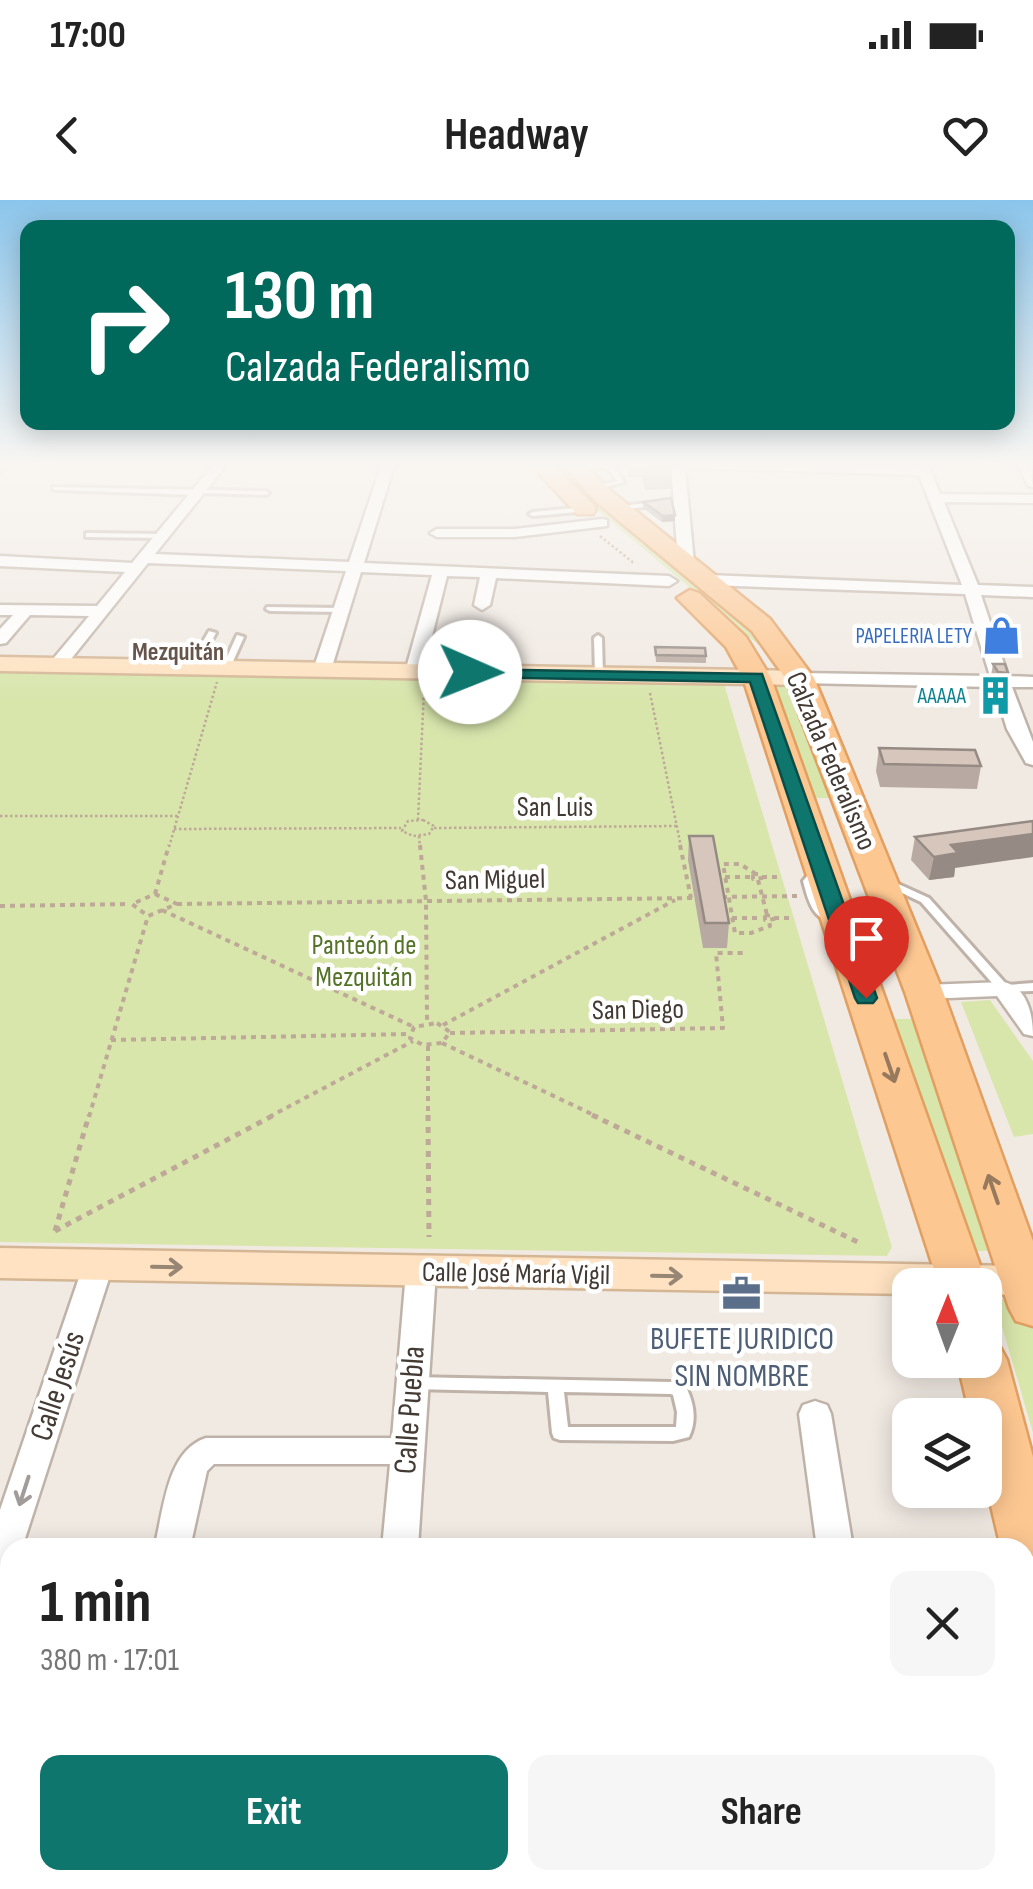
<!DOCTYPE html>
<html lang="en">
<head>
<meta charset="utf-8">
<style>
  body { margin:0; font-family:"Sofia Sans Condensed",sans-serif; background:#f6f6f6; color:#222; height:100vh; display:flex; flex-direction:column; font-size:38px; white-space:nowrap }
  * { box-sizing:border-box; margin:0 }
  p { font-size:32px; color:#767676 }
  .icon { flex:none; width:55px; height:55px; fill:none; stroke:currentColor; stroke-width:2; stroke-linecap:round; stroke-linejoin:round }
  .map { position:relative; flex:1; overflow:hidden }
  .details { position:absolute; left:0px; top:1338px; width:1035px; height:352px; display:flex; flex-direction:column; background:#fff; border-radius:30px 30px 0 0; box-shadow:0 5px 25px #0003 }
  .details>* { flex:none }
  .top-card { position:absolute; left:20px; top:20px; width:995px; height:210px; border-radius:20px; box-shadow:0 5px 25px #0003; background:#00695c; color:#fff; overflow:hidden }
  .needle { width:65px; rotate:1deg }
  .tools { position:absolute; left:892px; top:1068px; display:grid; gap:20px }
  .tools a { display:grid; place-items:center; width:110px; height:110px; border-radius:20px; background:#fff; box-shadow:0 5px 25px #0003; font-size:50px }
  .pin { position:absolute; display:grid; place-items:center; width:85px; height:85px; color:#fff; margin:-102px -42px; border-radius:50% 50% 50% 0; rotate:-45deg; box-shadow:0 0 10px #0007 }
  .pin .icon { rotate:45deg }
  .me { position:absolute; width:110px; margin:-55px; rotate:91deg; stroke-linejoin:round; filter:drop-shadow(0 0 8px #0008) }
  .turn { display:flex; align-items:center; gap:35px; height:210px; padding:0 40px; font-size:45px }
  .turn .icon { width:130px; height:130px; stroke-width:2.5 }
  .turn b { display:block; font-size:70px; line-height:85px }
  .round { display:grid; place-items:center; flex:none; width:105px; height:105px; border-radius:20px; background:#f6f6f6 }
  .summary { display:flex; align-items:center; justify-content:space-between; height:170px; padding:0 40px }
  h1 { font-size:60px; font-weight:700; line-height:75px }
  .action { display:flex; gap:20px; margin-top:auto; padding:20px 40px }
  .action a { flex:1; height:115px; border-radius:20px; background:#0f766e; color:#fff; font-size:40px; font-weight:700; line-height:115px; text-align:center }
  .action a+a { background:#f6f6f6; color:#222 }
  .status { display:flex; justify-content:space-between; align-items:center; height:70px; padding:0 50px; background:#fff; direction:ltr }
  .status svg { height:28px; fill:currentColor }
  header { display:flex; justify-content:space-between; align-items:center; height:130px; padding:0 40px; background:#fff; font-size:45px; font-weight:700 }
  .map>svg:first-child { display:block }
  .education { fill:#ebdccd }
  .green { fill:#d8e6ac }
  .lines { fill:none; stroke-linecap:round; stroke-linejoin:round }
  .lane-casing { stroke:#bfb3a9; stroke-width:6 }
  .street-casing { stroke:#bfb3a9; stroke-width:5 }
  .secondary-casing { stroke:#d4b695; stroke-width:5 }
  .primary-casing { stroke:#e19f61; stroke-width:5 }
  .path-far2 { stroke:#bea897; stroke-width:2.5; stroke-dasharray:2.5 2.5; stroke-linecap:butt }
  .path-far1 { stroke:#bea897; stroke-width:4; stroke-dasharray:5 5; stroke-linecap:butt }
  .path { stroke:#bea897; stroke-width:5; stroke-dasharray:6 6; stroke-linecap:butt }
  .lane { fill:#fff; fill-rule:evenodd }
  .street { fill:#fff; fill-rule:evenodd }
  .secondary { fill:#fee2c1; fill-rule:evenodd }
  .primary { fill:#fdc791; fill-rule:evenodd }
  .wall { fill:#b8aaa2 }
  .shaded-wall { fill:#968b84 }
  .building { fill:#d6c6bc; stroke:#968b84; stroke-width:2.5 }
  .oneway { stroke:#97795e }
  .oneway2 { stroke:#978673 }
  .oneway3 { stroke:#a19c9a }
  .route { fill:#0f766e; stroke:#0a4d48; stroke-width:2.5 }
  .labels { text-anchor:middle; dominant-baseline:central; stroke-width:9; stroke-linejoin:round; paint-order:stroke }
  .far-shop-label { font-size:22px; fill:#366cbe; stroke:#fff; text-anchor:end }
  .far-culture-label { font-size:22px; fill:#0d838f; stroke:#fff; text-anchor:end }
  .far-neighbourhood-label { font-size:25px; font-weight:bold; fill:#66554b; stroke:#fff }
  .street-label { font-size:28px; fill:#433a34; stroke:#fff }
  .park-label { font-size:28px; fill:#557328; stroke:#fff }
  .near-service-label { font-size:32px; fill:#4e5e75; stroke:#fff }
  .near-street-label { font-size:32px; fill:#433a34; stroke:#fff }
</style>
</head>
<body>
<div class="status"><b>17:00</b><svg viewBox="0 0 49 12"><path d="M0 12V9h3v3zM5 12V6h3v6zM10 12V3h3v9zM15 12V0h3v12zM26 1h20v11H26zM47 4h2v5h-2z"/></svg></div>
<header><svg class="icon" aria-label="back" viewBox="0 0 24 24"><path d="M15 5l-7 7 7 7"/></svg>Headway<svg class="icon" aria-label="heart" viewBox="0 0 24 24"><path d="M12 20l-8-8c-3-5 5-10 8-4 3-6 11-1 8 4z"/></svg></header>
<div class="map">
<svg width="1033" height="1689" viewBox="0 0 1033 1689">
  <rect width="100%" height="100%" fill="#f1eae3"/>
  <path class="education" d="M398,263H470L467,279L393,278Z"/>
  <path class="green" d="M565,263L750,424L783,466H774L760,446L573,290L550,264Z
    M0,470L724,484L892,1047L887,1056L0,1042Z
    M774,483H790L834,598H815Z
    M990,800L1033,861V934L1014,937L961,802Z
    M894,819H919L1008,1051H976Z
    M994,1099L1024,1100L1033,1130V1233Z"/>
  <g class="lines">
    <defs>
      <path id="lane" d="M611,263L624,282L595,290L593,289V287L617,281L607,267L574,269L571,267L574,265Z
        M53,287L266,291L269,293L266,295L200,293L197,295L55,290L53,289Z
        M659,302L662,304L661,305L619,310L615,308L619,306Z
        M585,307L589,309V311L533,316L529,314L533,312Z
        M89,333L161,334L165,336L161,338L86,337V333Z
        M267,407L341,408L345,410L341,412L270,411L266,409Z
        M209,431L216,433L195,470H189L188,468Z
        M237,435L244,437L230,468L223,470L222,468Z
        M598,435L602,438L603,475L599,478L595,475L594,438Z
        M505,439L508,440V444L479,446L474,473L467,475L472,442Z
        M819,665L824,668L814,681L822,707L838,720L836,722C813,722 808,700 803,681L815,666Z
        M885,678L929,698L1007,785L1033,783V791L1000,792L921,702L881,683L880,681Z
        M412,1177L672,1182L686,1187C694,1203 697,1220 689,1237L673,1241L560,1240L554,1238L552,1233L548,1192L412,1189L406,1187L404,1183L406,1179ZM564,1192L671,1194L673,1195L677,1212L676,1227H568Z"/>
      <path id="street" d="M215,263H228L155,354L349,362L382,263H395L364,363L669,376L677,381L669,386L496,378L490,405L482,410L474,405L480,377L447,376L423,472L414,477L405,472L432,375L361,372L331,470L322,475L313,470L346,371L148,363L63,469L48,465L89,416L30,415L6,443L0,444V429L13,415H0V405L97,406L125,372L0,366V356L132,363Z
        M671,263L916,267L915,263H928L940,294L1033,295V303L944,302L978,385L1033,387V397L981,395L1008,476L1033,477V487H1012L1033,542V565L1026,563L1007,529L994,487L800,483L791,478L800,473L990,476L965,394L708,385L700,380L708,375L962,385L919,275L685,268L694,363L686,368L678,363Z
        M1017,263H1030L1033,287L1028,286Z
        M602,319L607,320V326L515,337H437L430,333L437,329H515Z
        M1004,782C1028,788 1033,816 1033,836L1024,834L997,796L924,799L912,792L924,785Z
        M98,1056L108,1059L113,1066L22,1348H10V1374L0,1377V1310L83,1066L88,1059Z
        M421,1061L431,1065L436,1072L418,1348H382L390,1264H214L207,1271L190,1348H154C164,1311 166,1251 206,1238H392L406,1072L411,1065Z
        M815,1201L827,1205L831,1214L853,1348H817L799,1214L803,1205Z
        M354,1680H396L395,1689H353Z
        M660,1680H702L703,1689H661Z"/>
      <path id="secondary" d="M0,263H13L0,273Z
        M0,457L800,471L812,478L800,485L0,471Z
        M0,1048L1025,1066L1033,1068V1094L985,1095V1085H910V1094L0,1078Z
        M1025,1409H1033V1455H1025Z
        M0,1442H10V1490H0Z"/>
      <path id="primary" d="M529,263H551L593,304L596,309L593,314H577Z
        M561,263H583L611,291L770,419L814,478L943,792L1033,1041V1126L1016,1121L1009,1108L905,792L786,479L752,431L595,301Z
        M690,390L699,393L746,437L771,478L987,1085L985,1088V1085H939L743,478L726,447L677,398Z
        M985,1142L1000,1147L1007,1160L1033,1257V1387L1025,1385V1348H1001L985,1280V1215H970L957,1160H985Z"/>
    </defs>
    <use href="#lane" class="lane-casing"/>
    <use href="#street" class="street-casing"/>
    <use href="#secondary" class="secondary-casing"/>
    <use href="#primary" class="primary-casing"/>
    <path class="path-far2" d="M600,336L635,364
      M650,493L681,647
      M0,616H178
      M418,620L424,490
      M423,620L434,626L429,634L413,636L402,631L408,621Z
      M434,628L677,626
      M174,629L401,628
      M419,636L420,647
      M169,647L217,482"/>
    <path class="path-far1" d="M420,645L426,701L427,822
      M680,645L691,698
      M753,674H760L762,678L753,679Z
      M756,674L740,664H723L735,733H751L770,726L769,721
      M725,677H750
      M762,677H777
      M758,680L767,715
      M155,694L177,704L148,716L132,704Z
      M155,694L169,645
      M722,697L797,696
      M177,704L697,698
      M0,706L130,704
      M162,710L414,827
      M765,715L773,716L774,719L765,720Z
      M732,718H762
      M774,718H791
      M437,823L450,832L442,843L423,845L410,838L414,827Z
      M443,825L675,700
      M450,833L723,828L716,753H745
      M111,840L409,834
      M442,843L598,917
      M428,846V917
      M89,917L148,716
      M269,917L413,841"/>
    <path class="path" d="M428,915L429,1037
      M592,915L862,1044
      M55,1031L274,915
      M55,1031L89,915"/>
    <use href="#lane" class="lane"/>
    <use href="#street" class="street"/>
    <use href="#secondary" class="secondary"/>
    <use href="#primary" class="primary"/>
  </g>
  <path class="wall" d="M621,263H672L671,289L645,290L642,277H628V266H623Z
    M643,302L675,321L662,322L643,308Z
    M655,447L706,456V463L656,462Z
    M993,464L1008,473L1003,501L993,500L988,492Z
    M879,548L981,566L977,589L880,587L876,571Z
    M689,636L729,723L727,748H703L688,660Z
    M915,637L955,668L954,677L929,680L911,660Z"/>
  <path class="shaded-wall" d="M675,315V321L662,322L663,316Z
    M1033,634V657L955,668L954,677L929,680L934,657L951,645Z"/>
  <path class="building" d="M645,263H672V266L646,267Z
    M671,298L675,315L663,316L643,302Z
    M655,447L705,448L706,456L656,455Z
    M993,464H1005L1008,473L998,472Z
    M879,548L975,550L981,566L884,564Z
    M1033,621V634L951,645L958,653L934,657L915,637Z
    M689,636H713L729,723H705Z"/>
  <defs><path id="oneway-shaft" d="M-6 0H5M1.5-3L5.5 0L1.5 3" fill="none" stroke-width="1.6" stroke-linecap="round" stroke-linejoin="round" transform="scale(2.5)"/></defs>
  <g class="oneway">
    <use href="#oneway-shaft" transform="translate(890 868) rotate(71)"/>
    <use href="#oneway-shaft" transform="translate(993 989) rotate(-109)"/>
  </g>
  <g class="oneway2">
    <use href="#oneway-shaft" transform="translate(167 1067) rotate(1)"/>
    <use href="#oneway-shaft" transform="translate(667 1076) rotate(1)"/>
  </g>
  <use class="oneway3" href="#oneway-shaft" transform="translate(24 1291) rotate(108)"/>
  <linearGradient id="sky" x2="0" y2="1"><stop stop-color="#8bc5eb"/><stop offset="0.53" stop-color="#f9f6f2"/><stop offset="1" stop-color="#f9f6f2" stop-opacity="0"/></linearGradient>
  <rect width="1033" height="500" fill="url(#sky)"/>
  <path class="route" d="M464,469L762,474L877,798L873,803H858L855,798L750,482L470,477L462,472Z"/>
  <defs>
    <symbol id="shop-bare" viewBox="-9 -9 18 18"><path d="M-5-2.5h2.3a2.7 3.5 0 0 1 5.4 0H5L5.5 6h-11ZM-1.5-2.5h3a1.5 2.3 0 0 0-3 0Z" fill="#3f7fe0" stroke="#fff" stroke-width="2.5" paint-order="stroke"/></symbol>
    <symbol id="building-bare" viewBox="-9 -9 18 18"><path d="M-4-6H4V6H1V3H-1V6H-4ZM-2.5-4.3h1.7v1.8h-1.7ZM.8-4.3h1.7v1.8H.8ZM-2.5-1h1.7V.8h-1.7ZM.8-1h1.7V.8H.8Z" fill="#0f9aa8" stroke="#fff" stroke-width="2.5" paint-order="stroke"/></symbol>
    <symbol id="office-bare" viewBox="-9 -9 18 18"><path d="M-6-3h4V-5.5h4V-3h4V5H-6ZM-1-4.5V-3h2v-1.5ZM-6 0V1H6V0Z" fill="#5c6f8a" stroke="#fff" stroke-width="2.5" paint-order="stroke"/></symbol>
  </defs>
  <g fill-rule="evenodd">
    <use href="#shop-bare" x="974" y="408" width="55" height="55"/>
    <use href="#building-bare" x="968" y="468" width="55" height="55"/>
    <use href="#office-bare" x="714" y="1066" width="55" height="55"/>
  </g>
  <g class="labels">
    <g class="far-shop-label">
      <text x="972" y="436">PAPELERIA LETY</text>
    </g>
    <g class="far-culture-label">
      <text x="966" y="496">AAAAA</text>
    </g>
    <g class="far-neighbourhood-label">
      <text x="178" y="452">Mezquitán</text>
    </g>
    <g class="street-label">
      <text transform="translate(831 561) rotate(67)">Calzada Federalismo</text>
      <text x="555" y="607">San Luis</text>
      <text transform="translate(495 680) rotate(-1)">San Miguel</text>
      <text transform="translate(638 810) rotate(-1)">San Diego</text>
      <text transform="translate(516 1074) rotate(1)">Calle José María Vigil</text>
    </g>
    <g class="park-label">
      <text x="364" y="745">Panteón de<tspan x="364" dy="32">Mezquitán</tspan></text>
    </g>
    <g class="near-service-label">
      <text x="742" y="1139">BUFETE JURIDICO<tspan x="742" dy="37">SIN NOMBRE</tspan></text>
    </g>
    <g class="near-street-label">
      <text transform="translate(58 1186) rotate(-72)">Calle Jesús</text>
      <text transform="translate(410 1210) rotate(-86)">Calle Puebla</text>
    </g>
  </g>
</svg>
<div class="tools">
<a><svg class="needle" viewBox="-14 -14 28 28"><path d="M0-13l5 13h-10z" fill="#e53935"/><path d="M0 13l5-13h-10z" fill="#767676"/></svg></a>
<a><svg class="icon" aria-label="layers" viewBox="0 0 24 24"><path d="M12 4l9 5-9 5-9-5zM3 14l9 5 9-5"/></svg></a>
</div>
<div class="pin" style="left:866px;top:798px;background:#d93025"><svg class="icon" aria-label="arrive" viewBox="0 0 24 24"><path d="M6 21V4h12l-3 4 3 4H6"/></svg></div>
<svg class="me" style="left:470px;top:472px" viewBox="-20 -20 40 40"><circle r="19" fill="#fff"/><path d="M0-13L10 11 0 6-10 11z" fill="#0f766e"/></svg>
<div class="top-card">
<div class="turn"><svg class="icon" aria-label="right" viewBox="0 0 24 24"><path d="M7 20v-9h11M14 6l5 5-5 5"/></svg><div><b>130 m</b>Calzada Federalismo</div></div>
</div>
<section class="details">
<div class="summary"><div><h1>1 min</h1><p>380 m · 17:01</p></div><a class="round"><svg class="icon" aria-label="close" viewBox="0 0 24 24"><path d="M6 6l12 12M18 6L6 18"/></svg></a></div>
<div class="action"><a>Exit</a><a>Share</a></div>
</section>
</div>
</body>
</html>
